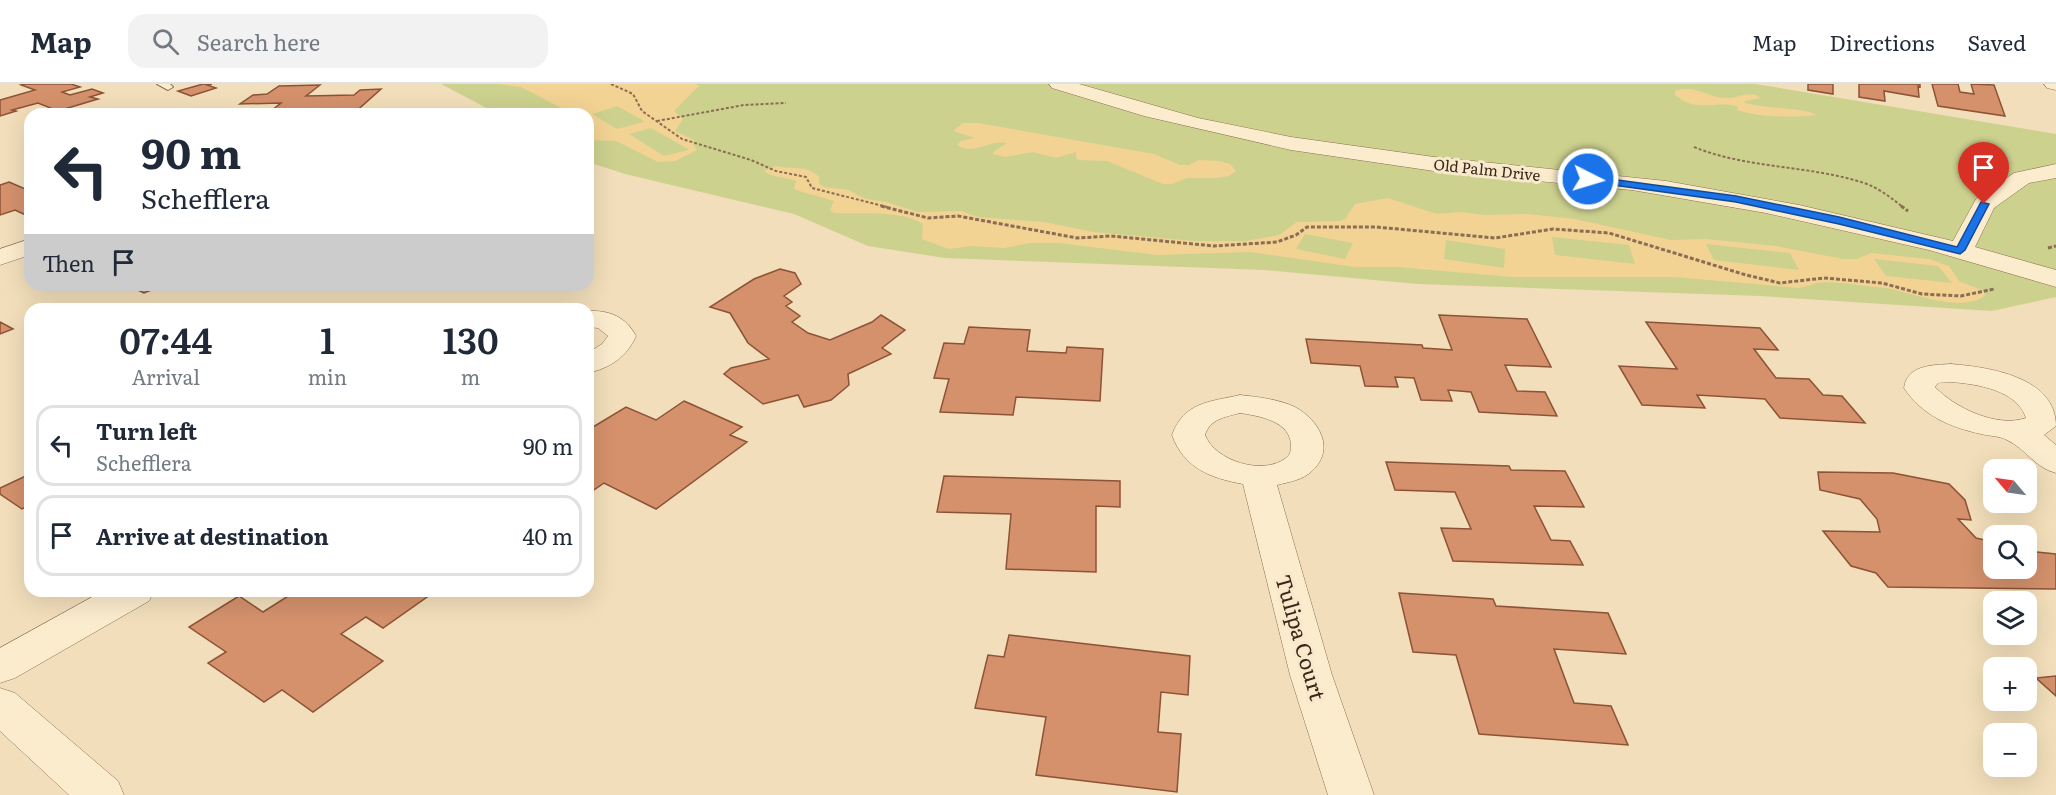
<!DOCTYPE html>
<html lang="en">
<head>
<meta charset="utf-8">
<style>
  body { margin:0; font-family:Literata,serif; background:#f2f2f3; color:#1f2937; height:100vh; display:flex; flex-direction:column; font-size:22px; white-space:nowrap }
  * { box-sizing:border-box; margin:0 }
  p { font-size:20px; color:#747a83 }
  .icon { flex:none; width:33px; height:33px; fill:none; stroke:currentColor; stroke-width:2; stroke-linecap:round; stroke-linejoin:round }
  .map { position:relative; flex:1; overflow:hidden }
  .panel { position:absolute; left:24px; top:219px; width:570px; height:294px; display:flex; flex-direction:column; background:#fff; border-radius:18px; box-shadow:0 6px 24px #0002 }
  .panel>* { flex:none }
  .top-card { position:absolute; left:24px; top:24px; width:570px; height:183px; border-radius:18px; box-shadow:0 6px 24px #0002; background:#fff; color:#1f2937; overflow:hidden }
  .needle { width:39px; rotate:299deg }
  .buttons { position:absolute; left:1983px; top:375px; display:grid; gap:12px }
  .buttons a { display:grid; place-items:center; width:54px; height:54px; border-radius:12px; background:#fff; box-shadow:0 6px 24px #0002; font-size:30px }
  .pin { position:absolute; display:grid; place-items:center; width:51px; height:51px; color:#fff; margin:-62px -26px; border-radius:50% 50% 50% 0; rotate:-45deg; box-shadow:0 0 6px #0007 }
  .pin .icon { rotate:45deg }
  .me { position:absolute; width:66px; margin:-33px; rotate:95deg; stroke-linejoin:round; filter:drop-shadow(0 0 4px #0008) }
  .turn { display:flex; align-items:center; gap:21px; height:126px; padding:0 18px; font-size:27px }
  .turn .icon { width:78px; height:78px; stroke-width:2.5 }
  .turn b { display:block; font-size:42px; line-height:51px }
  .then { display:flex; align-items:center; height:57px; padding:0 18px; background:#0003; gap:12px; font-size:22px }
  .eta { display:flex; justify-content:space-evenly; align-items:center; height:102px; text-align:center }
  .eta b { font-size:36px; font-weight:600; line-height:42px }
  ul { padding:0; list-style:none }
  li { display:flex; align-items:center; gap:18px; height:81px; margin:0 12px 9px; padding:0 6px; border:3px solid #e0e1e3; border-radius:18px }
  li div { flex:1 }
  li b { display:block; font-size:22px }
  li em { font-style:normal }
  header { display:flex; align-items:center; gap:36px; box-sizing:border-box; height:84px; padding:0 30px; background:#fff; border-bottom:2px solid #e0e1e3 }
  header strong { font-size:28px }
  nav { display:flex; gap:33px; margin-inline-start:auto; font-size:21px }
  .search { width:420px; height:54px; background:#f2f2f3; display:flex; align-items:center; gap:15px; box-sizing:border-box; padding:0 21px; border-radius:18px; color:#747a83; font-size:22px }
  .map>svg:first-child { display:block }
  .green { fill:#cdd18e }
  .sand { fill:#f2d394; fill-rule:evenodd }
  .building { fill:#d4916c; stroke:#8c5336; stroke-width:1.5 }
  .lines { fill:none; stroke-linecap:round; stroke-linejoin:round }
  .lane-casing { stroke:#8b6d53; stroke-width:2 }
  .street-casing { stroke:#8b6d53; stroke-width:1 }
  .path-far1 { stroke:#8b6d53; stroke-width:2; stroke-dasharray:3 2; stroke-linecap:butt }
  .path { stroke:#8b6d53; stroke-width:3; stroke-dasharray:4 2; stroke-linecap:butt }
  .lane { fill:#fcecce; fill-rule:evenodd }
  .street { fill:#fcecce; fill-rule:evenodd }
  .route { fill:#1a73e8; stroke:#114b97; stroke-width:1.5 }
  .labels { text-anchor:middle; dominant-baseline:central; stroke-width:6; stroke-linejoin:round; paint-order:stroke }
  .far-street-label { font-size:15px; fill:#38261a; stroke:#f9e9cb }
  .near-street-label { font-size:21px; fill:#38261a; stroke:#f9e9cb }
</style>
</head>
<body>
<header>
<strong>Map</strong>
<div class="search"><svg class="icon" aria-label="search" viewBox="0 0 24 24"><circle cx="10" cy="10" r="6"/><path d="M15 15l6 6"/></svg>Search here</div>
<nav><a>Map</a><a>Directions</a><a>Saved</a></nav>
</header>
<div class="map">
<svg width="2056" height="711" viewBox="0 0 2056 711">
  <rect width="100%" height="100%" fill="#f2deba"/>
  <path class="green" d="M441,0H1756L2056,50V213L1992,227L1760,212L1418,200L1264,186L945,174L868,162L794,130L625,90L588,78V30H498Z"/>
  <path class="sand" d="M497,0H695L699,2L674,27L683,35L675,47L694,56L693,60L697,66L675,77L658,78L616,57L588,56V30H573L521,3ZM617,22L644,37V38L617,45L592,30ZM651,44L688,65V66L664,72L629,50Z
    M1683,5C1699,4 1710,13 1725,14C1738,15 1749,5 1761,14L1745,17V19C1760,24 1808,24 1816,31C1794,34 1757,33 1737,26L1738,23C1716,15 1697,30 1675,11V7Z
    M963,39H978L1154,70L1180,81H1189L1199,76L1218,77L1230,80L1236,87L1229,92L1217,94H1187L1172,100H1163L1107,77L1079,76L1076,74V68L1056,74L1033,68L1005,73L993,70V68L1007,59C989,55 974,72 957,61L961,57L975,54L956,48L954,46Z
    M776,82C792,86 806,80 819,93V100L824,103L848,106L866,115L886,118L918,128L961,127L978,133L1044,138L1093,148L1194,157H1246L1279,151L1297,138L1340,137L1345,135L1355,120L1388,114L1437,130L1460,128L1485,131L1528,130L1574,135L1671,156L1705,155L1776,162L1843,175H1857L1871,169L1929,175L1949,182L1959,197L1984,207L1985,212C1956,231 1908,205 1877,203C1860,202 1832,196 1816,199C1810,201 1805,203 1799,204L1674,193H1513L1397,183H1355L1250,168L1157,171L1059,159H1030L1004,164L971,162L949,165L922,155L923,140C904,126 857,130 834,129L830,126L834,117L796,106L794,104L796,97C786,92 774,95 764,87ZM1305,150L1353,159L1345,175L1296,165ZM1552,153L1629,161L1635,180L1555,171ZM1446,156L1505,165L1504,184L1444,175ZM1706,160L1790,169L1799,186L1714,176ZM1874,175L1938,182L1952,199L1886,192Z"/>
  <path class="building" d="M25,0H71L80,3L62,8L70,11L92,5L103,9L90,13L98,15L58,27L38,19L12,26L16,27L0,32V16L35,6L21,1Z
    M203,0H212L207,1L216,4L191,12L178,7Z
    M1808,0H1833V10L1808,6Z
    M1859,0H1920V3L1918,2L1919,13L1884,7L1885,17L1859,13Z
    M1932,0H1958L1960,8L1974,10L1971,0L1994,1L2005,32L1938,22Z
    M320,1L306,12L354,11L360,6L381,5L353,30H267L281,19L240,20L253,11L267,10L279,2Z
    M9,98L30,107V133L15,126L0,131V101Z
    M780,185L795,189L801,200L784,212L792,218L786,222L800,232L792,238L808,249L830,256L872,238L881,231L905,246L882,264L891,270L848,290L849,301L831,316L804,323L798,311L763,320L724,290L731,284L769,275L748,259L730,229L710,223L754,195Z
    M127,201H164L144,209Z
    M1439,231L1527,235L1551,283L1505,281L1517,307L1545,308L1557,332L1479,328L1471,308L1448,306L1452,317L1421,316L1414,294L1395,293L1398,303L1365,302L1360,282L1311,279L1306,255L1422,261L1423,264L1452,266Z
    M0,238L13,245L0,250Z
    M1646,238L1760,244L1778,266L1754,265L1776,294L1809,295L1823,311L1842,312L1865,339L1780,334L1765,315L1697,311L1705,324L1642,321L1619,282L1677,285Z
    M969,243L1030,246L1027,267L1066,269L1067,263L1103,265L1100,317L1016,313L1013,331L940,328L949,295L934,294L944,259L964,260Z
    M684,317L742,343L730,351L747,358L656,425L604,399L588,410V346L626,323L656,336Z
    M1386,378L1509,382L1511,386L1565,387L1584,423L1534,422L1551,456L1570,457L1583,481L1453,477L1441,444L1471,445L1455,408L1395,406Z
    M1818,388L1893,389L1949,400L1965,416L1971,436L1958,435L1976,454L1994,458V484H2026V467L2056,470V505L1888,503L1876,489L1851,482L1823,447L1880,448L1877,435L1860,415L1820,406Z
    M30,390V421L22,425L0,410V404Z
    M944,392L1120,397V423L1096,422V488L1006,485L1011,430L937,428Z
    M296,507H417L427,513L383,544L366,533L341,550L383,577L313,628L282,606L264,618L208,579L226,568L189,543L239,512L263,528Z
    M1399,509L1493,515L1496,522L1608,529L1626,570L1554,565L1574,619L1611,622L1628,661L1479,650L1456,571L1413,568Z
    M1009,551L1190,572L1188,611L1161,608L1158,648L1181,650L1177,708L1036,691L1046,633L975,624L988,571L1004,573Z
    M2056,592V612L2036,594Z"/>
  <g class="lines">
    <defs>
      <path id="lane" d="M157,0H170L173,3L168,6Z"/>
      <path id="street" d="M1049,0H1079L1198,34L1291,53L1434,73L1666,97L1799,121L1953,157L1976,115L2014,89L2056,80V94L2029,99L1994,124L1975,163L2056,186V203L1929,166L1766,129L1632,106L1434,87L1291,66L1144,32L1052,4Z
        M2044,0H2056V6L2047,4Z
        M30,155V171L0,181V165Z
        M588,227C610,226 626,233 636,252C627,273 610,284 588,289V269L602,260L608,252L598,244L588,243Z
        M1951,280C1989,283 2056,293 2056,342L2044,351L2056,361V389C2035,384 2026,365 2007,356C2000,352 1989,352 1981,350C1949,343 1922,331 1904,304C1907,281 1932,281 1951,280ZM1951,298C1977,300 2017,306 2026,334C1997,344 1955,324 1935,303L1938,299Z
        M1240,311C1258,313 1278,315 1295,323C1319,336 1336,365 1312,387C1303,396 1289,398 1277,401L1332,591L1374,711H1328L1290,591L1243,400C1210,394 1184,384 1172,351C1184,318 1209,318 1240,311ZM1240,329C1259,332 1291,337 1291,362C1291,367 1290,371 1286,374C1263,392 1215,377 1205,351C1210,335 1225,333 1240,329Z
        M103,507H154L149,517L15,594L0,599V564Z
        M0,604L15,609L118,697L124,711H69L0,647Z"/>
    </defs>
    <use href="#lane" class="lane-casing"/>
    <use href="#street" class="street-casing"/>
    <path class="path-far1" d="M611,0L633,10L642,27L682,55L751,76L776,87L806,93L812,104L887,123
      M657,37L744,21L786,19
      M1694,63C1748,85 1809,81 1864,99C1879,104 1891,114 1903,123"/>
    <path class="path" d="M881,122L928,134L958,132L1077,154L1111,152L1214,162L1277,158L1296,151L1307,143H1376L1495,154L1553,145L1609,149L1746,191L1780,199L1824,194L1882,199L1922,210L1961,212L1994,205
      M1901,122L1908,127
      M2048,164L2056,162"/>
    <use href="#lane" class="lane"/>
    <use href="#street" class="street"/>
  </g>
  <path class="route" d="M1588,92L1736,112L1839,133L1957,163L1981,118L1989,120L1965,166L1960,170L1839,140L1736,118L1584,97L1583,95Z"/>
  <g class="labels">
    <g class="far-street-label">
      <text transform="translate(1487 85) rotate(6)">Old Palm Drive</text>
    </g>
    <g class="near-street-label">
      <text transform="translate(1302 553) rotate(74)">Tulipa Court</text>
    </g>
  </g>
</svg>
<div class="buttons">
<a><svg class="needle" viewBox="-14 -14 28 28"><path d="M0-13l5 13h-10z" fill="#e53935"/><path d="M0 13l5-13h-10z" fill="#747a83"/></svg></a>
<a><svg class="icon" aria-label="search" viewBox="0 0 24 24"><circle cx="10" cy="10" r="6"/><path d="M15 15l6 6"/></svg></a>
<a><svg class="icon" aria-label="layers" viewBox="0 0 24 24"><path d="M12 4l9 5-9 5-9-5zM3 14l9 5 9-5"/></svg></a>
<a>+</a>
<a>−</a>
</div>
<div class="pin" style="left:1984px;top:120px;background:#d93025"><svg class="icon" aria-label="arrive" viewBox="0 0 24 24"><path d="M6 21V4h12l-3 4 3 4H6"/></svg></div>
<svg class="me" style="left:1588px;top:95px" viewBox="-20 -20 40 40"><circle r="17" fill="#1a73e8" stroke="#fff" stroke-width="3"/><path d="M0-11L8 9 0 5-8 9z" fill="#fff"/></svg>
<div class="top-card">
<div class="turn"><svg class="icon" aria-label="left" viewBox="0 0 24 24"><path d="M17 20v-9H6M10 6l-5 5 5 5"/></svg><div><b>90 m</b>Schefflera</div></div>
<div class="then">Then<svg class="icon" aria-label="arrive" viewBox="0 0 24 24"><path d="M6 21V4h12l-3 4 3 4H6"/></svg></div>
</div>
<section class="panel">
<div class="eta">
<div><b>07:44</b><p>Arrival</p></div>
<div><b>1</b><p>min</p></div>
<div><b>130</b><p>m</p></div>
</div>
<ul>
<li><svg class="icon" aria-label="left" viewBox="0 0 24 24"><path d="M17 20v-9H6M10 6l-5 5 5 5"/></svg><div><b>Turn left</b><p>Schefflera</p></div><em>90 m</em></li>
<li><svg class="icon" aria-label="arrive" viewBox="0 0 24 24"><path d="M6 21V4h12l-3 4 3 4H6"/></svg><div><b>Arrive at destination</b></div><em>40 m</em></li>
</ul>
</section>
</div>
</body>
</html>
